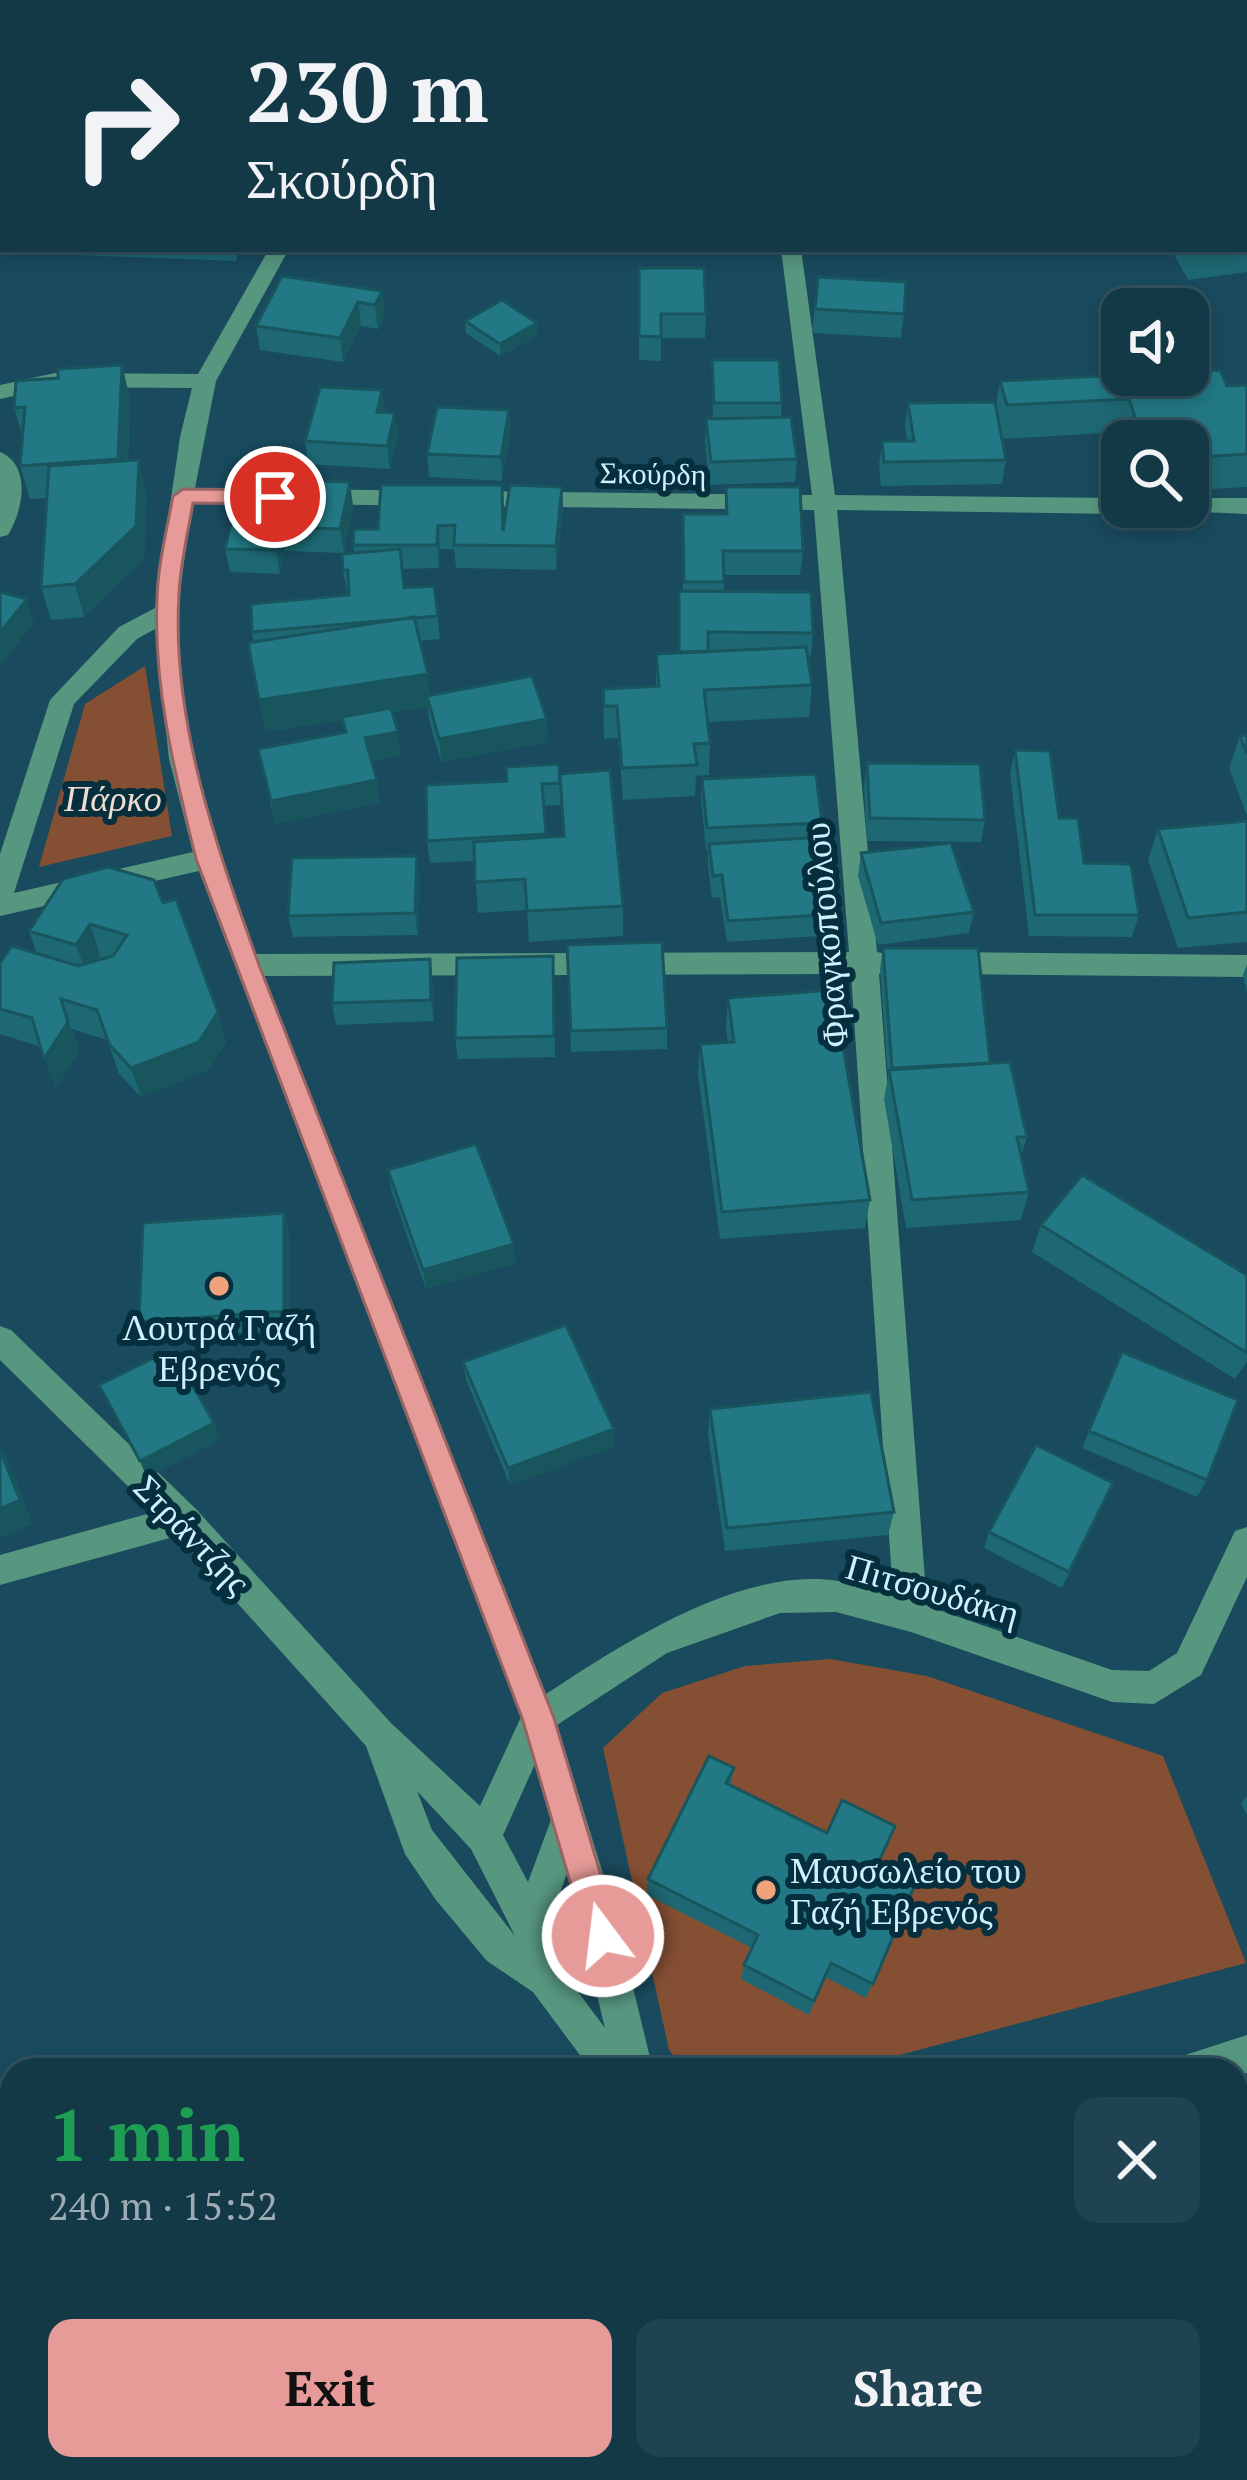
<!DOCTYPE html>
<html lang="en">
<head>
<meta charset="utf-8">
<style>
  body { margin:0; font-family:"PT Serif",serif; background:#204351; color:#f1f3f6; height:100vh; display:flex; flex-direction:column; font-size:45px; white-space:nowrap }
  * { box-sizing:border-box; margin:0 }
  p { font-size:39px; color:#9dacb3 }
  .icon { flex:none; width:66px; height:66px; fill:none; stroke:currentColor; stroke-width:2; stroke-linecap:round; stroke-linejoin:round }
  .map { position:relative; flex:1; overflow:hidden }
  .details { position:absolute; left:0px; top:2058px; width:1248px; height:423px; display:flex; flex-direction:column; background:#133846; border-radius:36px 36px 0 0; box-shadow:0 6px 18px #0003,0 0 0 3px #32525f }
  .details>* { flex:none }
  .banner { position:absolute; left:0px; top:0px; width:1248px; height:252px; box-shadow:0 6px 18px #0003,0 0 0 3px #32525f; background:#133846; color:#f1f3f6; overflow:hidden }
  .tools { position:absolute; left:1101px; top:288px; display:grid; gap:24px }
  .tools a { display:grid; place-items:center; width:108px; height:108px; border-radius:24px; background:#133846; box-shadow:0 6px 18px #0003,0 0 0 3px #32525f; font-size:60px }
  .pin { position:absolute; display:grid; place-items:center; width:102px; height:102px; color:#fff; margin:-51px; border:6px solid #fff; border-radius:50%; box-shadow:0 3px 12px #0007 }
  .me { position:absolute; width:132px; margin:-66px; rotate:345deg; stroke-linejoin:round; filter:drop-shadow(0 0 9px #0008) }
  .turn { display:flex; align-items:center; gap:42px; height:252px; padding:0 48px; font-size:54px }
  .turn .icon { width:156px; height:156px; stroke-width:2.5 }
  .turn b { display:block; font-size:84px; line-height:102px }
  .round { display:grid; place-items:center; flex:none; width:126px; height:126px; border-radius:24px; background:#204351 }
  .overview { display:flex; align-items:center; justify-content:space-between; height:204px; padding:0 48px }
  h1 { font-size:72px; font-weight:700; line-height:90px; color:#1e9e55 }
  .cta { display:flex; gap:24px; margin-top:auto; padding:24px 48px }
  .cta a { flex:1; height:138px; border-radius:24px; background:#e69b98; color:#111; font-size:48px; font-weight:700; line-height:138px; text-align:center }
  .cta a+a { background:#204351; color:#f1f3f6 }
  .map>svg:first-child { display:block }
  .green { fill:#854f33 }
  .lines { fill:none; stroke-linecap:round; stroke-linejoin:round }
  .minor { fill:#57977f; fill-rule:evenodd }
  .major { fill:#55e9b9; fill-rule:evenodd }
  .highway { fill:#9ffcd8; fill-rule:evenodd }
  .wall { fill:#1d6872 }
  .shaded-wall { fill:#18555d }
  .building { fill:#227985; stroke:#18555d; stroke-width:3 }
  .route { fill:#e69b98; stroke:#966563; stroke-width:3 }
  .poi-dot { fill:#f0a27a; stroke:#062f3e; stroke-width:4.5 }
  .labels { text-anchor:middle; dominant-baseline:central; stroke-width:12; stroke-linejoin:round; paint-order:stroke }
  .far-street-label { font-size:30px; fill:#cef0ff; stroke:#062f3e }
  .park-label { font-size:36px; font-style:italic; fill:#f1dcd1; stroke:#062f3e }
  .street-label { font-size:36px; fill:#cef0ff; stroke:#062f3e }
  .poi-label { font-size:36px; fill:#cef0ff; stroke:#062f3e }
</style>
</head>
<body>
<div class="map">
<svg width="1247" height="2480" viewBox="0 0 1247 2480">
  <rect width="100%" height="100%" fill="#194a5d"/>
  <path class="green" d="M145,666L172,836L39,867L85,704Z
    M830,1659L927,1676L1163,1756L1246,1963L843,2070H686L669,2050L603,1748L662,1693L745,1666Z"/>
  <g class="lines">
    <path class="minor" d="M269,249H289L216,381L195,488L812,495L781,249H801L835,495L1122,498V507H1133L1122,514L837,510L877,952L891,955L895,963L891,971L879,974L927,1606L1112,1670L1149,1671L1177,1653L1235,1531L1247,1527V1577L1201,1675L1154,1704L1112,1702L911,1632L836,1612L780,1613L667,1653L557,1725L614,1909L653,2070H591L533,1992L487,1961L436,1900L405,1854L366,1746L177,1536L0,1585V1555L154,1512L0,1360V1326L11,1330L195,1508L391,1723L480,1806L521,1717L199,871L0,916V854L50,700L119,627L155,608L180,437L192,388L55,387L0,399V385L55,373L198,374ZM193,503L814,510L849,952L256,954C218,850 182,743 179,631C178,588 187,545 193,503ZM155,629L169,759L193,852L14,893L74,704L137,639ZM851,974L893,1595C875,1591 857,1584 838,1581C740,1566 624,1643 546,1694L264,976ZM535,1764L551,1820L528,1882L503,1835ZM417,1791L471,1849L515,1936L432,1830ZM567,1873L605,2028L561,1969L554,1945L560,1932L557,1901Z
      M0,452C32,465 23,511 8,535L0,537Z
      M1188,498H1247V514L1180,511L1177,507H1188Z
      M941,952L1247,955V977L941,974L927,963Z
      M1247,2035V2073L1236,2076V2070H1173L1179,2057Z
      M12,2420V2469H35L37,2480H0V2424Z
      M854,2469H898L903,2480H859Z"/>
    <path class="major" d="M1245,122L1247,123V135L1245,134Z"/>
    <path class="highway" d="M1245,39H1247V53H1245Z
      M1245,78H1247V92H1245Z
      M0,127H3V141H0Z
      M0,158H3V172H0Z"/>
  </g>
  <path class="wall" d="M0,39H3V103H0Z
    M1245,148L1247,151V272L1188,280L1171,249H1245Z
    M48,249H239L236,261L49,254Z
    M639,268L706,314L705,338H661V361L639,360Z
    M818,277L904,314L901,338L812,333Z
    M382,291L385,315L378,329L361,326L343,362L260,350L256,326Z
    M465,321L537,323V336L500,356L466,333Z
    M712,360L782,403L781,417L797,459L795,482L710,485L705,443L706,419H713Z
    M122,365L130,399L128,461L147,494L144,559L84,617L51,620L41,587L47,498L30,499L20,466L23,437L14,408L58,378Z
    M1000,381L1247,385V487L1191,490L1188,481V441H1124L1121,432L1002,439L1006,460L1002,484L881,486L879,465L882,441H907L905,427L908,403L996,406Z
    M382,390L385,413L398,437L390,469L308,464L305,441Z
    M509,410L510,434L502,481L429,477L427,454Z
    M381,485L504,525L562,487L563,510L556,570L456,568L454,549H440L439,568L402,569L404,588L434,586L440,639L420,641L430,695L548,742L441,762L429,719L428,707L392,712L398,732L400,755L372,761L380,803L275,824L258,749L344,732L342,720L265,732L252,632L349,595V593H347L343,570L354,553L353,545L378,529Z
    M726,487L803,551L800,575H724V592L813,633L811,656H807L812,685L809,717L708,722L710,743L709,775L696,776L695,796L623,800L618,738L604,739L603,689L656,686V654L678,653L683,591V514H725Z
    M235,506H353L344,553L285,551L280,574L230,572L225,549Z
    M1247,735V816L1229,768L1240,736Z
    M1015,750L1084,863L1139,915L1132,937L1029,936L1010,773Z
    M867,763L985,820L981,842L867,841L864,786Z
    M559,764L561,805L543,806L546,837L563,836L560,774L623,906V936L529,942L527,910L478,913L474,861L430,863L427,841L507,781Z
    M702,779L822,823L820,837L837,914L834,935L727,942L720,897L712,898L708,866V850H706L701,801Z
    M1247,821V942L1178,948L1148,860L1158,829Z
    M861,853L974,912L969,933L878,945L858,876Z
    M420,878L418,935L293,937L288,916Z
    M163,903L218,1012L226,1042L208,1071L141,1097L119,1074L107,1040L72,1029L79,1052L56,1088L41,1047L0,1034V963L37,954L29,931Z
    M567,945L667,1028V1049L571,1052Z
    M883,948L990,1063L1027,1137L1021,1156L1029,1192L1021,1220L906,1228L884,1099L888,1078L880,969Z
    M1247,964V992L1243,975Z
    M554,978L555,1057L458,1059L455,1038Z
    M433,980L434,1021L336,1025L332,1003Z
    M728,998L870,1200L865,1228L720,1239L698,1074L700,1044L728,1042L726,1028Z
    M388,1170L516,1263L426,1289L391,1190Z
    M284,1213L289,1232L290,1329L146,1340L139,1322Z
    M1041,1225L1247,1275V1362L1235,1379L1032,1252Z
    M1122,1352L1207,1480L1197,1497L1082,1448Z
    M463,1362L614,1429V1447L510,1485L466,1380Z
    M710,1409L894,1512L888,1535L725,1551L708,1434Z
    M1113,1483L1062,1588L984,1548L989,1532Z
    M734,1768L731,1785L877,1868L914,1887L866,1998L825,1977L809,2015L741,1979L744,1965L752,1948L647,1895L648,1879Z
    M1247,1796V1815L1241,1803Z
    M896,2469H955L935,2480H901Z
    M966,2469H1152L1158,2480H971Z"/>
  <path class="shaded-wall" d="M382,291L385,315L378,329L375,305Z
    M358,302L361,326L343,362L340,338Z
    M537,323V336L500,356V344Z
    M122,365L130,399L126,492L118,459Z
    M382,390L385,414L377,412Z
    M509,410L510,434L502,481L501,457Z
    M395,413L398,437L390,469L387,446Z
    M139,460L147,494L144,559L84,617L75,584Z
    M350,482L353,506L344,553L340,529Z
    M562,487L563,510L556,570V546Z
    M438,526L440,549L439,568L437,545Z
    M281,527L285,551L280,574L276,550Z
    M27,599L34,623L0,666V633Z
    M428,674L431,706L427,696L428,707L265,732L259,700Z
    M547,719L548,742L441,762L439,739Z
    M398,732L400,755L369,761L365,738Z
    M377,780L380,803L275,824L271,801Z
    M417,856L420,878L418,935L415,913Z
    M90,924L100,955L87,975L76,945Z
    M430,959L433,980L434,1021L431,1000Z
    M61,999L79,1052L56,1088L44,1059Z
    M218,1012L226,1042L208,1071L141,1097L131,1068Z
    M284,1213L289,1232L290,1329L284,1311Z
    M514,1244L516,1263L426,1289L423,1270Z
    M214,1423L221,1440L147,1478L140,1461Z
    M614,1429V1447L510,1485L508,1468Z
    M0,1446L9,1462L33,1524L0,1538Z"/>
  <path class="building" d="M630,0H719L720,3H632Z
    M735,0H1067L1069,3H736Z
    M0,39H3V79H0Z
    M1245,148L1247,151V240H1245Z
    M639,268H704L706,314H661V337L639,336Z
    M282,276L382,291L375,305L358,302L340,338L256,326Z
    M818,277L906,282L904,314L815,309Z
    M502,300L537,323L500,344L465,321Z
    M712,360H779L782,403H714Z
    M122,365L118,459L20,466L25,407L14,408L16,381L58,378V369Z
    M1220,370L1227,386L1247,385V454L1201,457L1196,444H1188V441H1164L1158,423H1137L1129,399L1007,405L1000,381L1122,375H1188V371Z
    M320,387L382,390L377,412L395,413L387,446L305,441Z
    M995,402L1006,460L884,462L882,441H914L908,403Z
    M437,407L509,410L501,457L427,454Z
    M791,417L797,459L711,462L706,419Z
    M139,460L136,526L75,584L41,587L49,466Z
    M254,479L350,482L340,529L281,527L276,550L225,549L235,506H248Z
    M381,485H502L503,531L510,485L562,487L556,546L454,545L455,525L438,526L437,545H353L354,529H378Z
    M726,487H800L803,551H723L724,582H684L683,514H727Z
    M400,549L404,588L434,586L438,616L252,632L251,604L349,595L348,570H343L342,554Z
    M679,591L811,592L813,633L708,632V651L679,652Z
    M0,592L27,599L0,633Z
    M414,617L428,674L259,700L248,643Z
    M806,647L812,685L704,690L710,743L694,744L697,765L622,768L617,706H604L603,689L659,686L656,654Z
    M532,676L547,719L439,739L427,696Z
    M391,708L398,732L365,738L377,780L271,801L258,749L346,732L342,717Z
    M1247,735V754L1240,736Z
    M1015,750L1050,751L1059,818H1078L1084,863L1131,864L1139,915H1035Z
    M867,763L980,764L985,820L870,818Z
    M559,764L560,783L542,784L546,834L427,841L426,785L507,781L506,767Z
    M610,770L623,906L527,911L525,879L475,882L474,842L564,836L560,774Z
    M816,774L822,823L707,828L702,779Z
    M1247,821V912L1188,918L1158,829Z
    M823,837L837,914L728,921L722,875L713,876L709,844Z
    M951,843L974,912L881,923L861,853Z
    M417,856L415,913L288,916L292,858Z
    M108,867L154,880L163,903L176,899L218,1012L199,1042L131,1068L109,1044L97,1010L61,999L68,1022L44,1059L32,1018L0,1009V963L12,946L78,966L113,956L127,935L90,924L76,945L29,931L63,879Z
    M662,942L667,1028L571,1031L567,945Z
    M883,948H978L990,1063L892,1068Z
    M553,956L554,1036L455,1038L457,958Z
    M430,959L431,1000L332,1003L334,963Z
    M833,990L870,1200L722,1212L700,1044L734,1042L728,998Z
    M1010,1062L1027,1137H1017L1029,1192L912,1200L889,1070Z
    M476,1144L514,1244L423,1270L388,1170Z
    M1082,1175L1247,1275V1353L1041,1225Z
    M284,1213V1311L139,1322L143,1223Z
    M566,1325L614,1429L508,1468L463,1362Z
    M172,1349L214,1423L140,1461L99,1385Z
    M1122,1352L1238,1400L1207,1480L1089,1431Z
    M871,1392L894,1512L727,1528L710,1409Z
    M1036,1445L1113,1483L1069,1572L989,1532Z
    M0,1450L20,1500L0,1509Z
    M709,1756L734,1768L726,1783L827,1833L842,1800L895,1826L876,1868L914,1887L873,1984L831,1963L814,2001L744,1965L758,1935L648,1879Z
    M904,2469H955L935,2480H909Z
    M976,2469H1152L1158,2480H982Z"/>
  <path class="route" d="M183,489L275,490L286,497L275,504L193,503C188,533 180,564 179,595C171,721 217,848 259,965L554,1718L619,1936L614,1947L603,1952L591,1947L586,1936L522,1718L196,859C175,774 153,687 157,598C158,564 167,529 173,496Z"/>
  <g class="poi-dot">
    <circle cx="219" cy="1286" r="12"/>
    <circle cx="766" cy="1890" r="12"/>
  </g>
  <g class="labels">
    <g class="far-street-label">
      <text transform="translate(653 473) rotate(1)">Σκούρδη</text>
    </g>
    <g class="park-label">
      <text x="113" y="797">Πάρκο</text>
    </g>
    <g class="street-label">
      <text transform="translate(825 935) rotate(-95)">Φραγκοπούλου</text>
      <text transform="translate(193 1534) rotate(46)">Στράντζης</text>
      <text transform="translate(933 1589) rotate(16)">Πιτσουδάκη</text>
    </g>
    <g class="poi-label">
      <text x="219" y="1326">Λουτρά Γαζή<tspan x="219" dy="41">Εβρενός</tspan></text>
      <text x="790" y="1869" text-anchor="start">Μαυσωλείο του<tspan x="790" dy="41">Γαζή Εβρενός</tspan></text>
    </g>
  </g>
</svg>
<div class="tools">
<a><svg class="icon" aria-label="sound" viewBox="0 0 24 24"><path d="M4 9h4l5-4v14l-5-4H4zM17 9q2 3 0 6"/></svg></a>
<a><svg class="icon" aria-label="search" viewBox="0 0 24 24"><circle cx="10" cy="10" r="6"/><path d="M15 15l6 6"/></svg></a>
</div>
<div class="pin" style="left:275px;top:497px;background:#d93025"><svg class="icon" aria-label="arrive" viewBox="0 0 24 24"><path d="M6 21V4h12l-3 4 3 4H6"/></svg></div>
<svg class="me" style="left:603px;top:1936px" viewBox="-20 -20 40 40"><circle r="17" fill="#e69b98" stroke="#fff" stroke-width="3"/><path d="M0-11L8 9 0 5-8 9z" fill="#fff"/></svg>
<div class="banner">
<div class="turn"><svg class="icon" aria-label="right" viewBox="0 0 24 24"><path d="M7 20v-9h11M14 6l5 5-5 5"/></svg><div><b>230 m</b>Σκούρδη</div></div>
</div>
<section class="details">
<div class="overview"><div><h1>1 min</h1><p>240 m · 15:52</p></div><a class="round"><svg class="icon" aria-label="close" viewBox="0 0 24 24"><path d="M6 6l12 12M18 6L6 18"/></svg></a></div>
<div class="cta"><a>Exit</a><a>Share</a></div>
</section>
</div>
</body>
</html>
